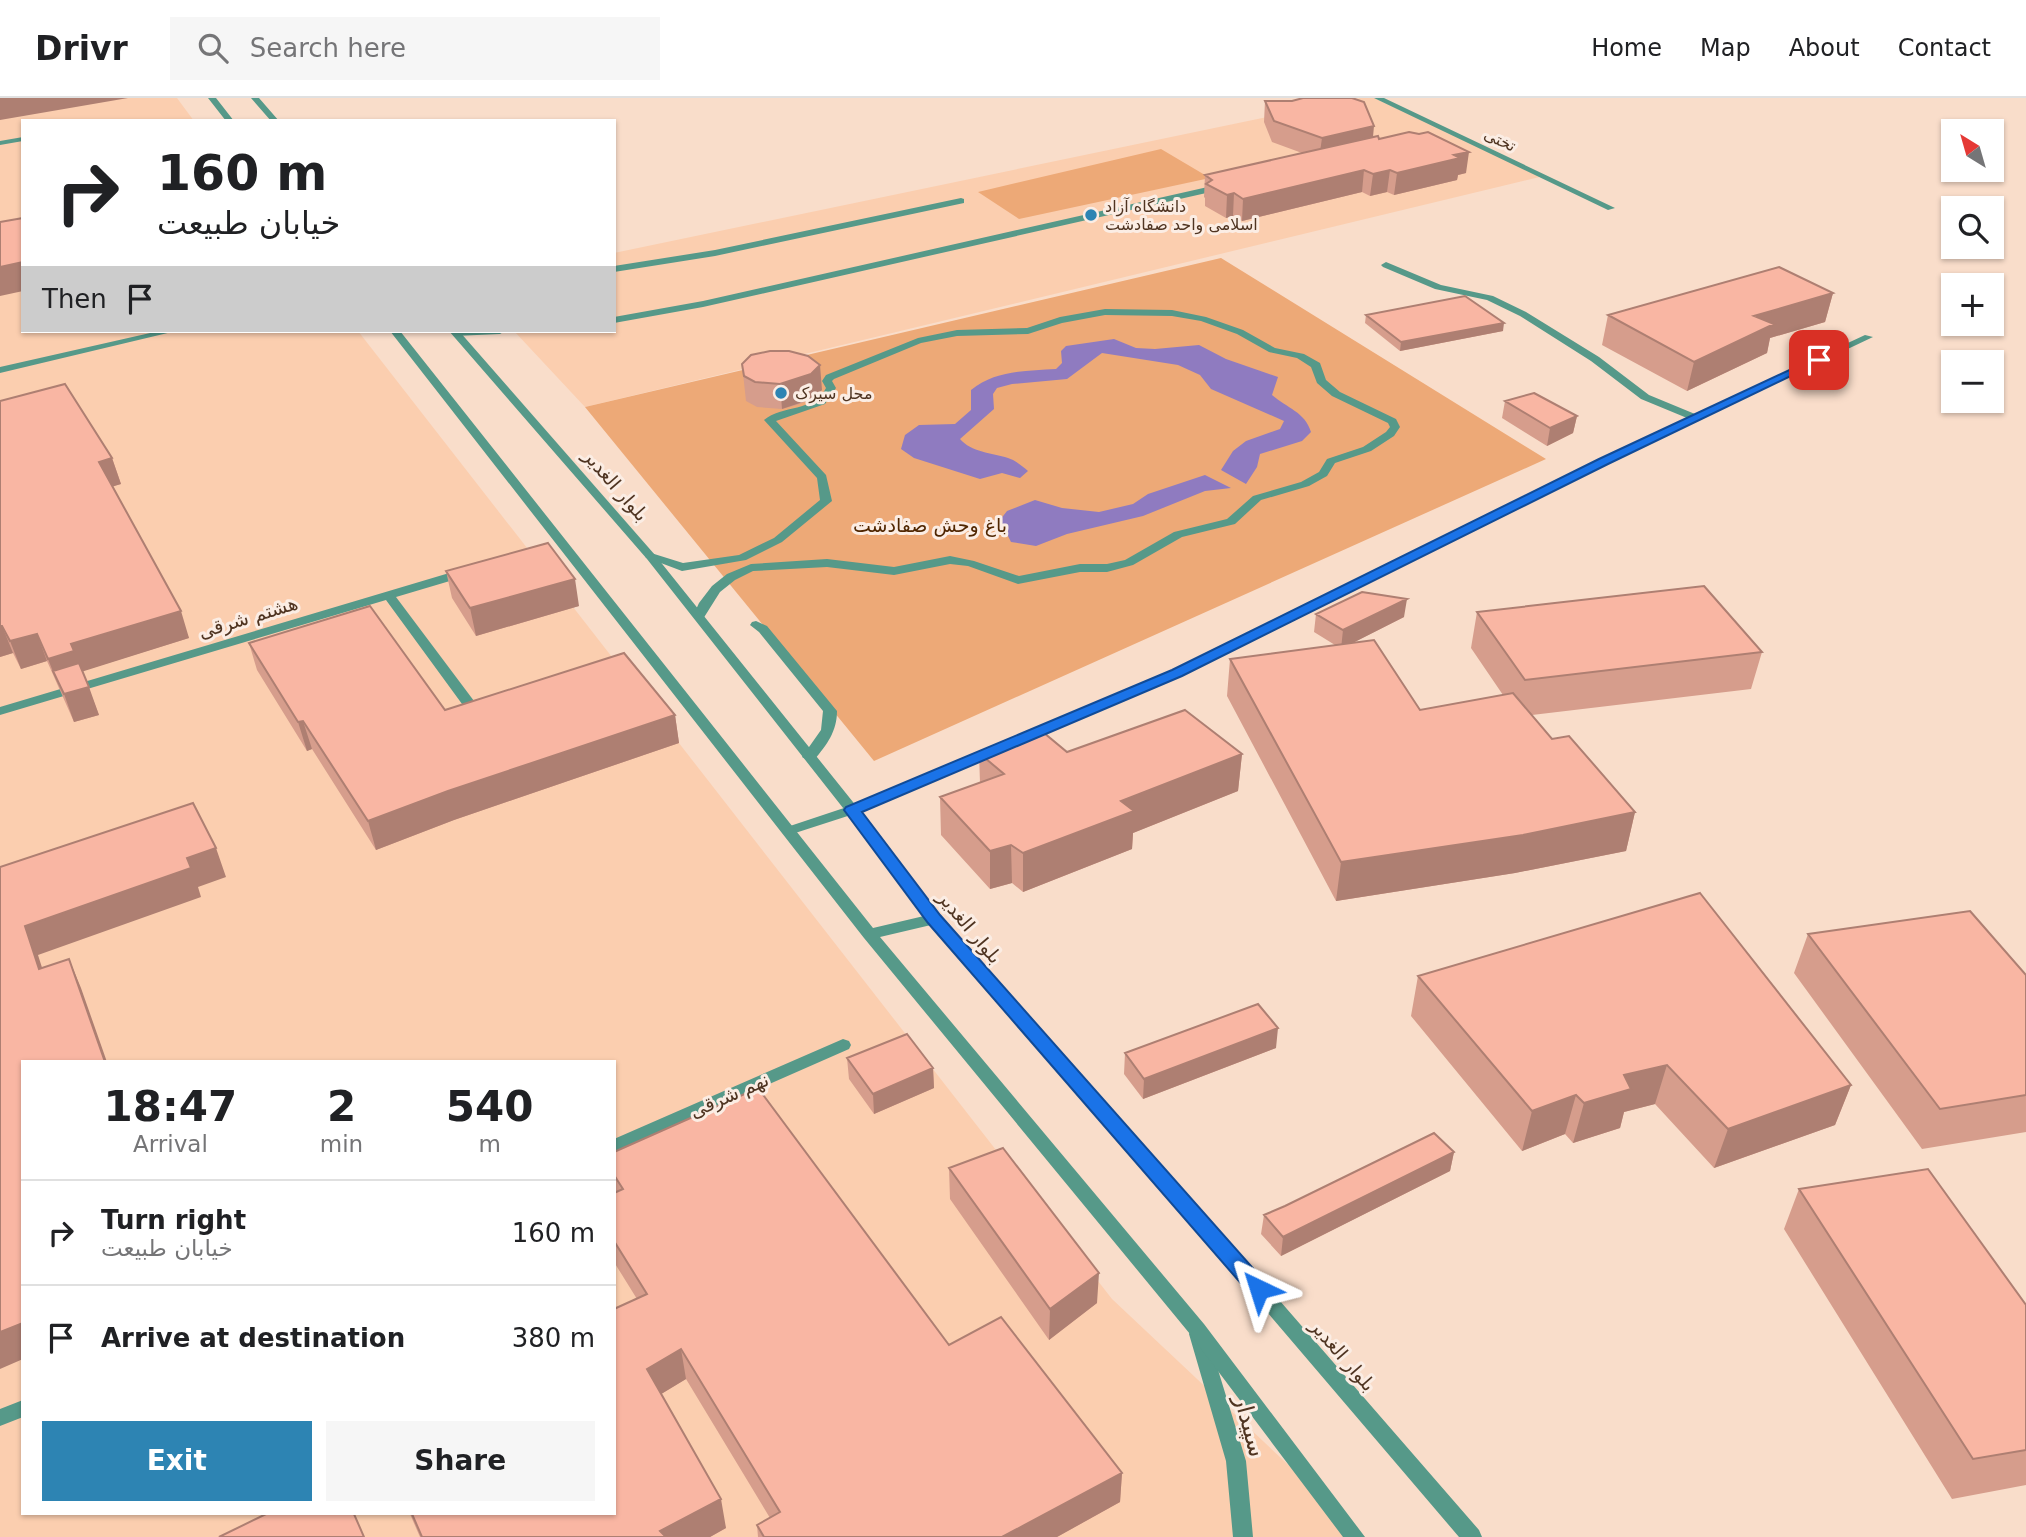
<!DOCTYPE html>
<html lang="en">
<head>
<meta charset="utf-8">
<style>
  body { margin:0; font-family:"DejaVu Sans",Cairo,sans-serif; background:#f6f6f6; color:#202124; height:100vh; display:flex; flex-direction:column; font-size:26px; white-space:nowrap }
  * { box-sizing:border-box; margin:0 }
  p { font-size:23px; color:#757577 }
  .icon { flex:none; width:38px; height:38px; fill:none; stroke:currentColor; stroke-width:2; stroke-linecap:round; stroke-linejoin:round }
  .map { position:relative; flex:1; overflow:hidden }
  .details { position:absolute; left:21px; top:962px; width:595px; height:455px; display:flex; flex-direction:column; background:#fff; border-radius:0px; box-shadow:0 2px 5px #0004 }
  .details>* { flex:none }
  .guide { position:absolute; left:21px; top:21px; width:595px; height:214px; border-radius:0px; box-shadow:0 2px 5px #0004; background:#fff; color:#202124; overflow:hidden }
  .needle { width:46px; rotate:323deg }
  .fabs { position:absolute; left:1941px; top:21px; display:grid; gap:14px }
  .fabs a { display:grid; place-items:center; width:63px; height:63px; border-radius:0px; background:#fff; box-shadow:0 2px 5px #0004; font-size:35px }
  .pin { position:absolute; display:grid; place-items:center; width:60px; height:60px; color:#fff; margin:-30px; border-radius:14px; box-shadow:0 4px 10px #0006 }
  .me { position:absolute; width:77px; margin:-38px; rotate:319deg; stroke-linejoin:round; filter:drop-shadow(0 0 5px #0008) }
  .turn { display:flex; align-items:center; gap:24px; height:147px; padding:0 21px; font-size:32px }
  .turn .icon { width:91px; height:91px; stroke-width:2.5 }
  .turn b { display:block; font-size:49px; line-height:60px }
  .then { display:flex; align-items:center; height:66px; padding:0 21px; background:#0003; gap:14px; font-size:26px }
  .eta { display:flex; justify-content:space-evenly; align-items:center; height:119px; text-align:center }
  .eta b { font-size:42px; font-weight:700; line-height:49px }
  .action { display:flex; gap:14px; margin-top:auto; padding:14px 21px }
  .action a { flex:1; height:80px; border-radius:0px; background:#2d84b3; color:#fff; font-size:28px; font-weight:700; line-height:80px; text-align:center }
  .action a+a { background:#f6f6f6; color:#202124 }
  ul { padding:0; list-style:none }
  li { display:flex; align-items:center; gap:21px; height:105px; padding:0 21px; border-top:2px solid #e0e0e0 }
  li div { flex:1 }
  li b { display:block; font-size:26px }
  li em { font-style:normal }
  header { display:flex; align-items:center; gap:42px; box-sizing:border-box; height:98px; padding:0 35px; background:#fff; border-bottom:2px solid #e0e0e0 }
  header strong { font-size:33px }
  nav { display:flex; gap:38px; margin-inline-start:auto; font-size:24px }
  .search { width:490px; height:63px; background:#f6f6f6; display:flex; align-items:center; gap:18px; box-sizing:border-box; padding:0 24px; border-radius:0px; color:#757577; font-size:26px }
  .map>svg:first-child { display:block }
  .built { fill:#fbceaf; fill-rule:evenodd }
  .green { fill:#eda977 }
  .water { fill:#8f7bc0 }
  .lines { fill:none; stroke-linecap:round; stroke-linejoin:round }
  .service { fill:#569989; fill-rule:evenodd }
  .minor { fill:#569989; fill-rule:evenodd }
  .tertiary { fill:#569989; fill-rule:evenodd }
  .wall { fill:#d69d8c }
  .shaded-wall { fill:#ae7f72 }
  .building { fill:#f9b6a3; stroke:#ae7f72; stroke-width:2 }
  .route { fill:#1a73e8; stroke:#114b97; stroke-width:2 }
  .poi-dot { fill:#2d84b3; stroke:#fbede4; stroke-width:2.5 }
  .labels { text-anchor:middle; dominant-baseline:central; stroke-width:6; stroke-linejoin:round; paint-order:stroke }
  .far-street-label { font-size:16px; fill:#4f3421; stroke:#fbede4 }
  .far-poi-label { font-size:16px; fill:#4f3421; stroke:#fbede4; text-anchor:start }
  .street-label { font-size:19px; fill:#4f3421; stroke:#fbede4 }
  .park-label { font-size:19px; fill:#502600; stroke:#fbede4 }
  .near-street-label { font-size:23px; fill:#4f3421; stroke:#fbede4 }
</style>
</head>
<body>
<header>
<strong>Drivr</strong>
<div class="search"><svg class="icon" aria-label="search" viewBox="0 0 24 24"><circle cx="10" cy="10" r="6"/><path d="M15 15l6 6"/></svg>Search here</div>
<nav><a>Home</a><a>Map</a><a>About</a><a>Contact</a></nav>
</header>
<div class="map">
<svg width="2026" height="1439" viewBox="0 0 2026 1439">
  <rect width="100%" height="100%" fill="#f9ddca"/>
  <path class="built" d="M0,0H177L194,23H23V233H358L1112,1201L1365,1439H0ZM23,964H614V1416H23Z
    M1359,0H1374L1544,78L585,309L514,233H614V155Z"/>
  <path class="green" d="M1161,51L1210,80L1019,121L978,94Z
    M1221,160L1546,361L874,663L585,309Z"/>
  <path class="water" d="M1114,241L1136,250L1155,251L1199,247L1226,261L1278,279L1272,297C1287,310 1305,314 1311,334L1302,343L1260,356L1257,369L1246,386L1221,372L1233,353L1246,343L1280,331L1284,323L1211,291L1200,277L1178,267L1102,255L1067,281L1012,286L997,290L993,296L994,311L960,341C971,354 992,355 1008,360C1015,362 1022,368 1028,373L1020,380L1002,375L980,381L914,360L901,351L905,337L919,327L955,326L971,312V292C996,272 1025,273 1056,271L1062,265L1061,253L1066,248Z
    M1205,377L1231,390L1205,393L1143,418L1067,436L1036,448L1011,444L1000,422L1007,413L1035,402L1062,410L1099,414L1133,406L1148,396Z"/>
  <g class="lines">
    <path class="service" d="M23,39V43L0,47V43Z
      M1221,86L1224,87V91L703,209L614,225V219L703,203Z
      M961,100L964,101V105L715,158L614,174V168L715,152Z
      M1105,211L1172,212L1206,219L1243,232L1275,250L1304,256L1320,265L1326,282L1340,294L1396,321L1400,329L1394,338L1371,353L1335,365L1327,378L1309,388L1261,402L1235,426L1182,439L1133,467L1107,474H1080L1018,486L968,468L950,466L894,477L827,469L753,473L735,482L720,494L703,521H695L693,518L699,505L712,488L727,476L751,466L827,461L894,469L950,458L974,463L1019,478L1080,466H1107L1125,462L1174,434L1227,421L1253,398L1301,384L1319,374L1327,361L1363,349L1386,334L1390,329L1388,325L1332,298L1317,285L1311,269L1297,260L1269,254L1237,236L1201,223L1172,218L1105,217L1062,225L1028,236L957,238L921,245L834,281L832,283L836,290L825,306L776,323L826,377L832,403L782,444L746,462L682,473L645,459L651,455L683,465L739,457L774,440L820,402L817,380L764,322C782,307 814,314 826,290L822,283L826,277L918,240L957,232L1027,230L1060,219Z
      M159,233H176L0,275V269Z
      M457,233H505L500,236L454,238V234Z
      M466,470L470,471V477L396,499L483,615L485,618L483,621H473L386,502L0,617V609Z
      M756,523L767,528L837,613C837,633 827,647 814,662L809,663L802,659L821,632L823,613L759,534L750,527L752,524Z
      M843,941L849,943L851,947L849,951L614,1054V1041Z
      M23,1302V1319L0,1328V1311Z"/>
    <path class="minor" d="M1386,164L1441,187L1493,198L1526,214L1599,259L1649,297L1695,316L1865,237L1873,239L1607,365L1181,578L1030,642H1020L1018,639L1020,636L1173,572L1599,361L1687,320L1641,301L1591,263L1520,218L1487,202L1435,191L1383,169L1381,167Z
      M997,647L1004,651L1002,654L857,715L789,737L782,733L784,730L847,709Z
      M1198,1228L1205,1231L1207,1236L1246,1363L1253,1439H1233L1226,1363L1189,1236L1191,1231Z"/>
    <path class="tertiary" d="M208,0H216L234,23H226Z
      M251,0H259L279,23H271Z
      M1374,0H1384L1615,110L1608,112Z
      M390,233H400L873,830L924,818L847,715L647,461L449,233H459L655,457L857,709L939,817L1181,1089L1479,1432L1482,1439H1459L1169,1099L931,827L880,839L1204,1226L1365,1439H1343L1190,1236L864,840Z"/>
  </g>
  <path class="wall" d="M1265,3L1373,39L1466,75L1458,77L1457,82L1394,97L1387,94L1370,98L1362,94L1242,123L1233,118L1226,120L1205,108V100L1204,99L1205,77L1302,55L1272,44L1264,24Z
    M1833,195L1825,224L1770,240L1767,255L1687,293L1602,247L1608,217Z
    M1366,217L1503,233L1400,253L1365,225Z
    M742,266L822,292L812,301L797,307L782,311L757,309L746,303Z
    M0,303L112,360L121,386L113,388L189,540L82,573L99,617L74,624L47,563L21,571L13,555L0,559Z
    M1505,303L1577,318L1573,335L1547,348L1502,320Z
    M446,473L579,508L476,538L452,500Z
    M1477,514L1762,554L1751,591L1532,617L1552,641L1635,714L1626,753L1515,775L1336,803L1227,598L1230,561L1335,547L1314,534L1316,516L1404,519L1352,545L1420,612L1503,597L1471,550Z
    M249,545L445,612L675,617L679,645L454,722L376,752L312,651L307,653L257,572Z
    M1067,654L1242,656L1238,693L1133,735L1132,751L1023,794L1012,785L990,791L941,737L940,699L980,685L979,655Z
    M1808,836L2026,877V1034L1922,1051L1794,875Z
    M1418,878L1851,987L1835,1027L1714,1070L1655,1006L1624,1014L1620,1030L1573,1045L1565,1036L1522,1053L1411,918Z
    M1276,950L1143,1001L1124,976L1125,955Z
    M847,960L933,970L934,990L874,1016L849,981Z
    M614,1054L949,1247L1122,1375L1120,1404L1057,1439H758L757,1427L770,1420L686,1281L661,1296L726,1430L710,1439H420L410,1416H614L637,1201L614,1164Z
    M1454,1054L1450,1073L1281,1158L1261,1136L1264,1117Z
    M949,1070L1097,1205L1049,1242L950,1101Z
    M1799,1091L2026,1207V1387L1952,1401L1784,1131Z"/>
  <path class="shaded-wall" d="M0,0H128L0,22Z
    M1374,28L1372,50L1319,61L1322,40Z
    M1469,54L1466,75L1458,77L1457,82L1394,97L1397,75L1454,57Z
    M1364,72L1362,94L1242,123L1243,101Z
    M1390,72L1387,94L1370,98L1373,76Z
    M1234,95L1233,118L1226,120L1227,97Z
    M23,164V193L0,198V169Z
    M1833,195L1825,224L1770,240L1767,255L1687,293L1694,264L1754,218Z
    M1504,225L1503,233L1400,253L1401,244Z
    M820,267L822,292L812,301L782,311L780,286Z
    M1577,318L1573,335L1547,348L1550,330Z
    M112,360L121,386L108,390L99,364Z
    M575,481L579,508L476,538L470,510Z
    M1407,501L1404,519L1341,551L1343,532Z
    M181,513L189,540L81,574L53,573L59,589L48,561L71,546Z
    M0,528H2L13,555L0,559Z
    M37,536L47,563L21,571L10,543Z
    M89,589L99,617L74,624L64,596Z
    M675,617L679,645L454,722L376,752L368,723L448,693Z
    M303,623L312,651L307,653L298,624Z
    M1242,656L1238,693L1133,735L1132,751L1023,794V755L1121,703Z
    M1635,714L1626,753L1515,775L1336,803L1341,764Z
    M1011,747L1012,785L990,791V753Z
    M216,750L226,779L198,789L201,799L38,857L52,901L39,871L25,828L187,760Z
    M69,861L81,890L107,964H105Z
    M1278,930L1276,950L1143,1001L1144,981Z
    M1667,967L1655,1006L1624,1014L1620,1030L1573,1045L1584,1005L1624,977Z
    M933,970L934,990L874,1016L873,996Z
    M1851,987L1835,1027L1714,1070L1728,1031Z
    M1576,997L1565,1036L1522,1053L1532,1013Z
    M1454,1054L1450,1073L1281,1158L1283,1139Z
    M1099,1175L1097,1205L1049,1242L1050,1211Z
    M23,1225V1261L0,1271V1234Z
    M681,1251L686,1281L653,1301L647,1271Z
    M1122,1375L1120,1404L1057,1439H1002Z
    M721,1401L726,1430L710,1439H661L660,1433Z"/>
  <path class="building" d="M1303,0H1352L1364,4L1374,28L1322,40L1274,23L1265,3H1292Z
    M1409,34L1419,36L1428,34L1469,54L1454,57L1460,60L1397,75L1390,72L1373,76L1364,72L1243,101L1234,95L1227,97L1206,86L1212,82L1205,77L1378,38L1379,41Z
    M23,120V164L0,169V124Z
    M1779,169L1833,195L1754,218L1774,226L1694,264L1608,217Z
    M1465,198L1504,225L1401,244L1366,217Z
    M770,253H789L808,258L820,267L811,276L780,286L755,284L744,278L742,266L751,257Z
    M65,286L112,360L99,364L181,513L71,546L74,553L48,561L37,536L10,543L2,528H0V303Z
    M1534,295L1577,318L1550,330L1505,303Z
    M548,445L575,481L470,510L446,473Z
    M1704,488L1762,554L1525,582L1477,514Z
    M1362,494L1407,501L1343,532L1316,516Z
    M370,508L445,612L624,555L675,617L448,693L368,723L303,623L298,624L249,545Z
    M1374,542L1420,612L1513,595L1552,641L1569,638L1635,714L1523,737L1341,764L1230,561Z
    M79,565L89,589L64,596L53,573Z
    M1185,612L1242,656L1121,703L1134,713L1023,755L1011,747L990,753L940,699L1004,676L979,655L1038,630L1067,654Z
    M193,705L216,750L187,760L191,770L25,828L39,871L69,861L105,964H23V1225L0,1234V769Z
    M1700,795L1851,987L1728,1031L1667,967L1624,977L1631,991L1584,1005L1576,997L1532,1013L1418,878Z
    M1970,813L2026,877V997L1940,1011L1808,836Z
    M1258,906L1278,930L1144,981L1125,955Z
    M907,936L933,970L873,996L847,960Z
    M758,990L949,1247L1001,1219L1122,1375L1002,1439H764L757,1427L780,1414L681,1251L647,1271L721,1401L660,1433L666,1439H422L412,1416H614V1211L647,1196L614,1143V1095L623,1091L614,1077V1054Z
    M1434,1035L1454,1054L1283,1139L1264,1117L1285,1108Z
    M1003,1050L1099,1175L1050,1211L949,1070Z
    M1928,1071L2026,1207V1352L1973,1361L1799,1091Z
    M266,1416H354L364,1439H219Z"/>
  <path class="route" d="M1815,260L1824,262L1608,366L1182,578L862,714L940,817L1266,1185L1269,1191L1266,1197L1259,1200L1251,1197L928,825L844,712L846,709L1172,572L1599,361Z"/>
  <g class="poi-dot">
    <circle cx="1091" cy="117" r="7"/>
    <circle cx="781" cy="295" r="7"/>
  </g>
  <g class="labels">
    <g class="far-street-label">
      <text transform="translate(1500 42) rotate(25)">تختی</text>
    </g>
    <g class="far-poi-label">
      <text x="1105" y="108">دانشگاه آزاد<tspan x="1105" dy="18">اسلامی واحد صفادشت</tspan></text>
      <text x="795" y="295">محل سیرک</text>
    </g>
    <g class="street-label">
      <text transform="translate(616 387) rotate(49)">بلوار الغدیر</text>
      <text transform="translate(248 519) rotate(-17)">هشتم شرقی</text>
      <text transform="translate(970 829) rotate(50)">بلوار الغدیر</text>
      <text transform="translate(729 997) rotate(-24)">نهم شرقی</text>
      <text transform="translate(1343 1257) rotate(49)">بلوار الغدیر</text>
    </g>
    <g class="park-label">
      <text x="930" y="427">باغ وحش صفادشت</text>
    </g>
    <g class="near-street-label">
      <text transform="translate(1250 1328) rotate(75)">سپیدار</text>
    </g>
  </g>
</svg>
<div class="fabs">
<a><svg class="needle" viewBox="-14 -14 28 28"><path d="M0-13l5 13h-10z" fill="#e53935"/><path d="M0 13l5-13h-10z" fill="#757577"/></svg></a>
<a><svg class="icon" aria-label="search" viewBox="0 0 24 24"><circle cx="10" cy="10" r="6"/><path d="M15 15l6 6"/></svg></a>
<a>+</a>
<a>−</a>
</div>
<div class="pin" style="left:1819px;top:262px;background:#d93025"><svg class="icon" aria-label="arrive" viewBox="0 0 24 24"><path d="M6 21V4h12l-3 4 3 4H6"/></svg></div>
<svg class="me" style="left:1259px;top:1191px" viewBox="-20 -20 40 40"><path d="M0-17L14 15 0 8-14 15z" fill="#1a73e8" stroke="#fff" stroke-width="4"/></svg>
<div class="guide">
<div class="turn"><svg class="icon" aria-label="right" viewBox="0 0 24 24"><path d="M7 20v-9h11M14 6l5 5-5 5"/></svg><div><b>160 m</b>خیابان طبیعت</div></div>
<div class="then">Then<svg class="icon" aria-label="arrive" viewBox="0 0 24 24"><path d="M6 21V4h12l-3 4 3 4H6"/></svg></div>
</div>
<section class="details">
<div class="eta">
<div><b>18:47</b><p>Arrival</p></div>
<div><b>2</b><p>min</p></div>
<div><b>540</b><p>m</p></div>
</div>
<ul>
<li><svg class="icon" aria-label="right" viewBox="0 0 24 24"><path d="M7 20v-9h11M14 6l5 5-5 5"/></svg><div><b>Turn right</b><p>خیابان طبیعت</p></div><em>160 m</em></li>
<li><svg class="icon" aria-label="arrive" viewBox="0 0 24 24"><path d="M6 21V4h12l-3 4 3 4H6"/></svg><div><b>Arrive at destination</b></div><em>380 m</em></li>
</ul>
<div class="action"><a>Exit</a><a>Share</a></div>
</section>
</div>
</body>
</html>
